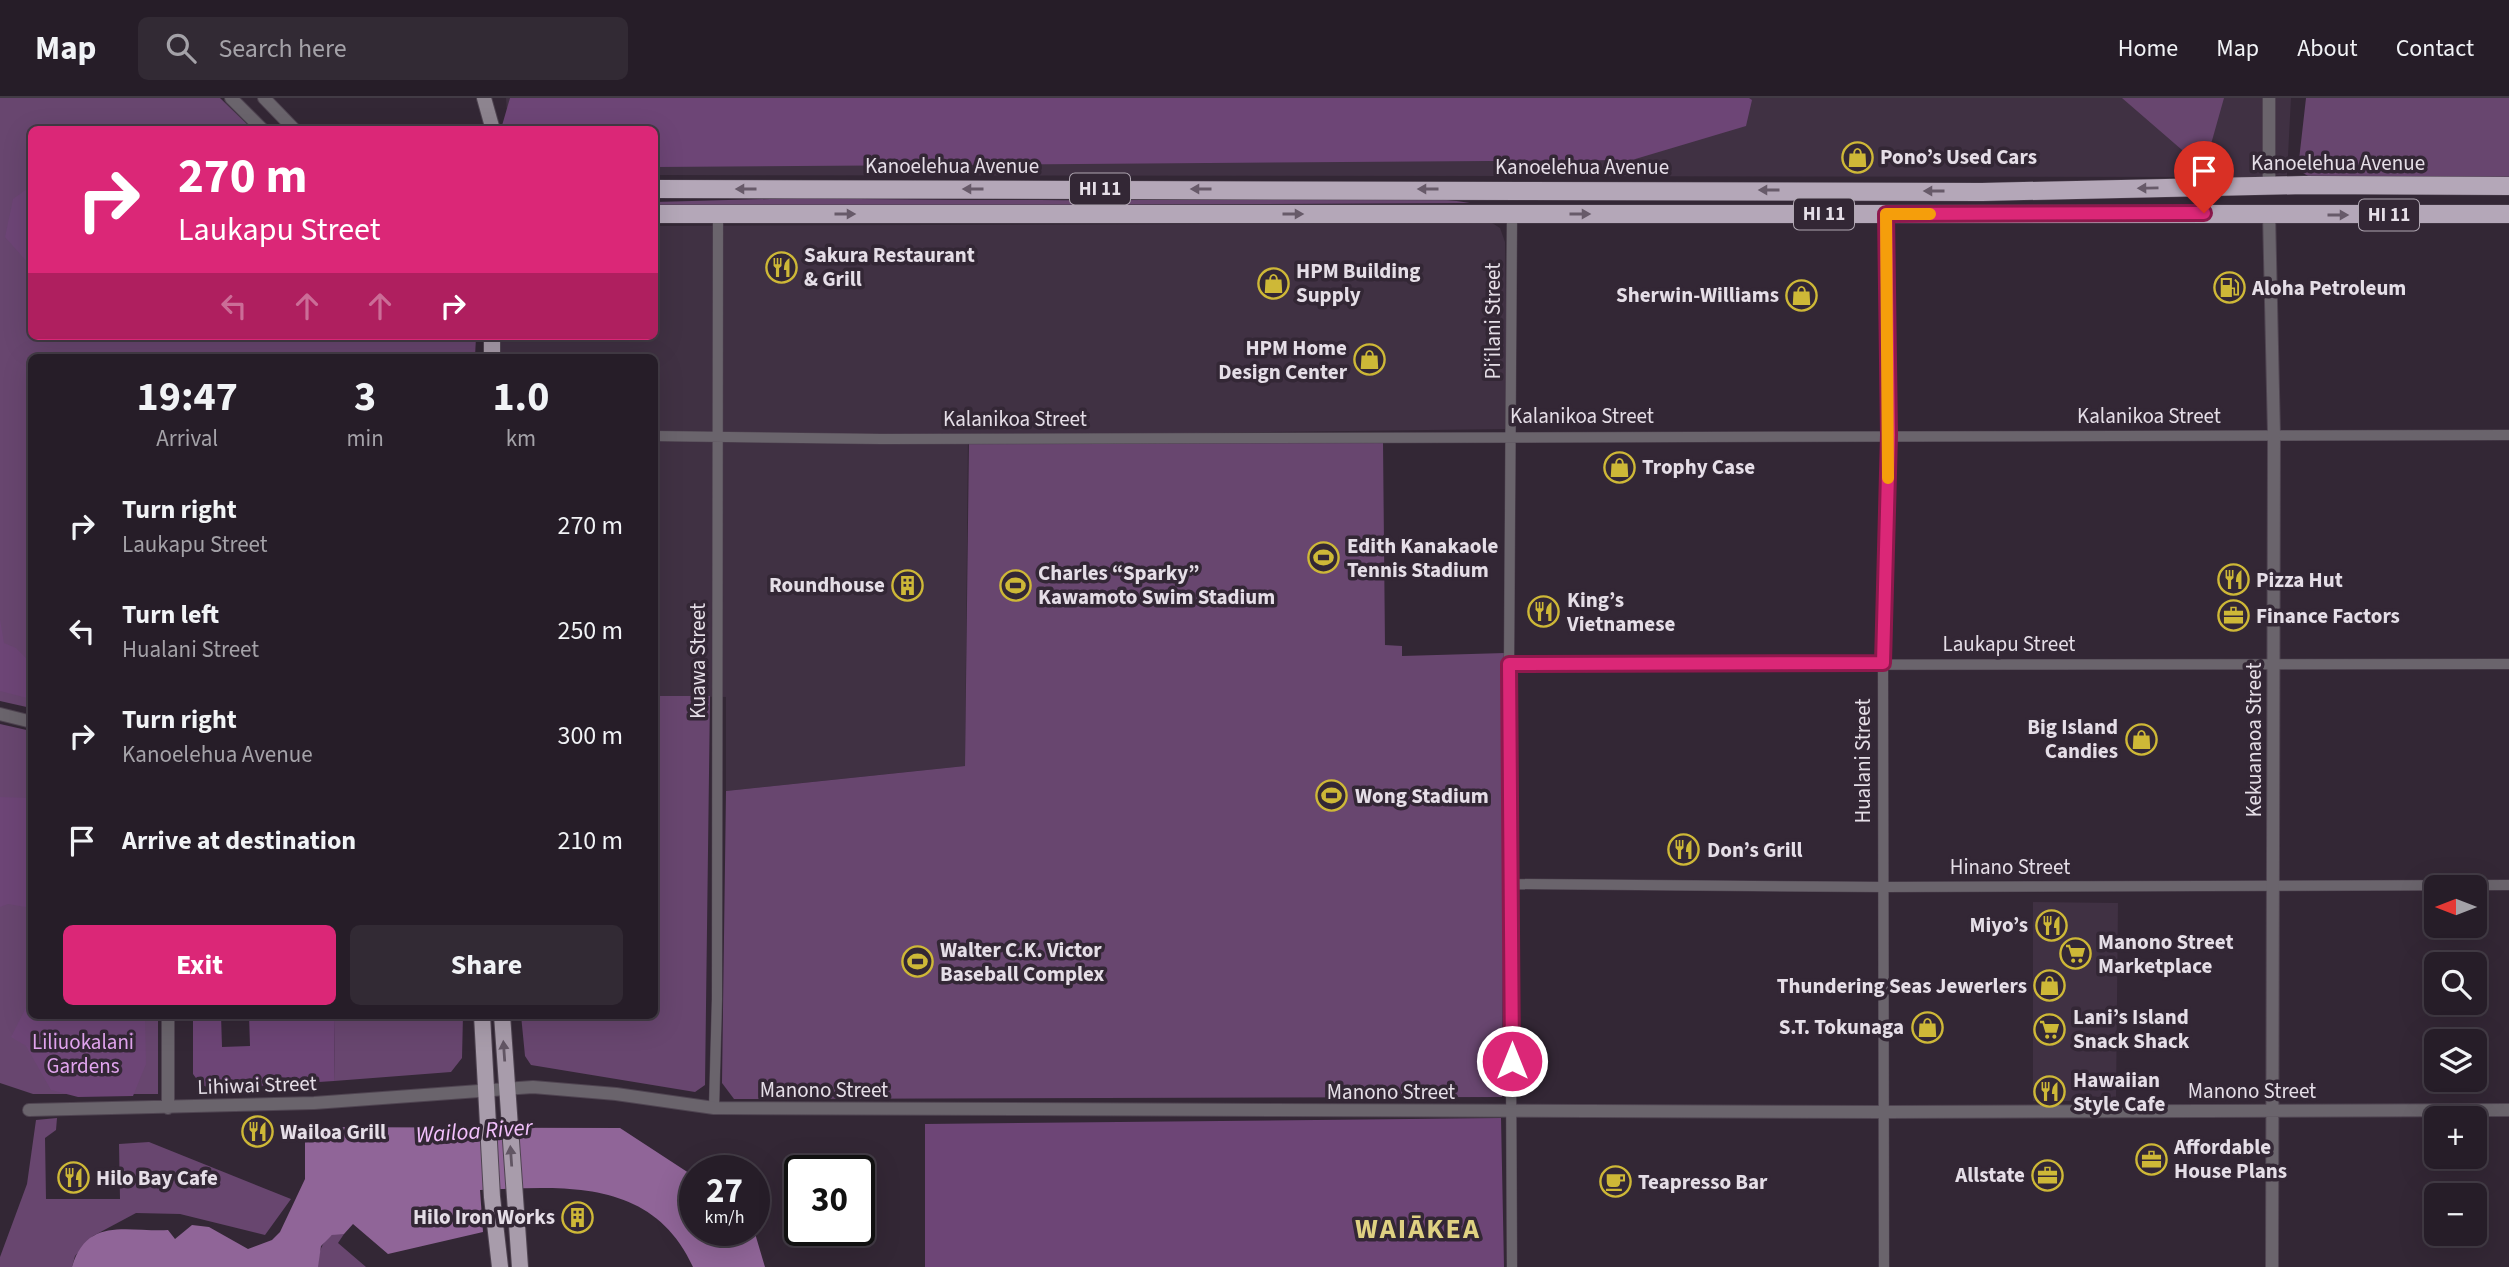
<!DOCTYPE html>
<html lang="en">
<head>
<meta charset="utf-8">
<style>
  body { margin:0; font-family:"Source Sans 3",sans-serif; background:#322a34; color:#f1f3f6; height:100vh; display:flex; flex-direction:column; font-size:26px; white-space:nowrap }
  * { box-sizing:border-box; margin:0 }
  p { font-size:23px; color:#a4a2a8 }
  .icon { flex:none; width:38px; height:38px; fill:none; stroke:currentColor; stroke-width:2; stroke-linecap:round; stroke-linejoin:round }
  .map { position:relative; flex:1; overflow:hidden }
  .side { position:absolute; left:28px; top:256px; width:630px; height:665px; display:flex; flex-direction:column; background:#261d28; border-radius:10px; box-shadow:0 7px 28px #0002,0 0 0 2px #423b45 }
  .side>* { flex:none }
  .hud { position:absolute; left:28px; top:28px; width:630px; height:214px; border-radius:10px; box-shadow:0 7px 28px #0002,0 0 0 2px #423b45; background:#db2777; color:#fff; overflow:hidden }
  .needle { width:46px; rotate:270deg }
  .buttons { position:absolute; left:2424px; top:777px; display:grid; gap:14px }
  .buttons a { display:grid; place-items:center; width:63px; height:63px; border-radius:10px; background:#261d28; box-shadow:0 7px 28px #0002,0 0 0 2px #423b45; font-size:35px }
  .speed { position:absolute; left:679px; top:1057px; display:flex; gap:14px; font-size:35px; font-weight:700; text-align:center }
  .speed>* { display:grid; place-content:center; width:91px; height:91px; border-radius:50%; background:#261d28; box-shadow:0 7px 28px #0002,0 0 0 2px #423b45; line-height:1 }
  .speed small { font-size:18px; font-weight:400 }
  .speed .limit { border:4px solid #111; border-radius:10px; background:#fff; color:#111 }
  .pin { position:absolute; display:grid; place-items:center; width:60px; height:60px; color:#fff; margin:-72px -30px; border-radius:50% 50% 50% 0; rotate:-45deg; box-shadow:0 0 7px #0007 }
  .pin .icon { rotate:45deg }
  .me { position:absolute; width:77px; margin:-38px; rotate:0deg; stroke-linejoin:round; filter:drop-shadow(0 0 5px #0008) }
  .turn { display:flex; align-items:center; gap:24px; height:147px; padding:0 35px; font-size:32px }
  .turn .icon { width:91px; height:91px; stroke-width:2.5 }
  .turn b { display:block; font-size:49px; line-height:60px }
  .lanes { display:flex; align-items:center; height:66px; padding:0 35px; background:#0003; justify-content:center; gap:35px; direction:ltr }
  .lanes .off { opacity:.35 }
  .eta { display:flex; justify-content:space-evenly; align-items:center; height:119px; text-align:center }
  .eta b { font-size:42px; font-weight:700; line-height:49px }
  .cta { display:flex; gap:14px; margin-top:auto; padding:14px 35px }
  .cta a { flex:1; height:80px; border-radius:10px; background:#db2777; color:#fff; font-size:28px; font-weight:700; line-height:80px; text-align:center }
  .cta a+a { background:#322a34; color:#f1f3f6 }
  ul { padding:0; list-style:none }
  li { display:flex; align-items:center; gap:21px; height:105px; padding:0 35px }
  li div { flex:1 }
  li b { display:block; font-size:26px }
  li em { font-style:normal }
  header { display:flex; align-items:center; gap:42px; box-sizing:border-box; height:98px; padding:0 35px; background:#261d28; border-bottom:2px solid #423b45 }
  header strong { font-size:33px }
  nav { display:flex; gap:38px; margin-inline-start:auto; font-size:24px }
  .search { width:490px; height:63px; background:#322a34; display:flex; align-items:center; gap:18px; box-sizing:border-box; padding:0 24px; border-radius:10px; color:#a4a2a8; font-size:26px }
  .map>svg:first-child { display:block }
  .built { fill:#403143 }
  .green { fill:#68466f }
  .forest { fill:#6d4576 }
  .water { fill:#906598 }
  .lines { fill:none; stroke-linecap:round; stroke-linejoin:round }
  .minor-casing { stroke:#4f4451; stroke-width:11 }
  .tertiary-casing { stroke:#4f4451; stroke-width:14 }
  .secondary-casing { stroke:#4f4451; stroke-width:16 }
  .primary-casing { stroke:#4f4451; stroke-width:18 }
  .trunk-casing { stroke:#4f4451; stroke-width:19 }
  .minor { stroke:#6a646c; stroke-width:10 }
  .tertiary { stroke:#6a646c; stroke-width:12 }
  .secondary { stroke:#8d848f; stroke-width:14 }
  .primary { stroke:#a89cab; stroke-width:16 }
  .trunk { stroke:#b4a7b8; stroke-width:18 }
  .oneway { fill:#675a69 }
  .oneway2 { fill:#625664 }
  .route-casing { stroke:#8e194d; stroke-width:18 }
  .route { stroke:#db2777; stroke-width:12 }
  .slow { stroke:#f59e0b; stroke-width:12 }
  .labels { text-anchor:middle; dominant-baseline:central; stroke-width:7; stroke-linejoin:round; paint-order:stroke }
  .shield { fill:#332735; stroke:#b0a7b2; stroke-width:2 }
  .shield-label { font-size:19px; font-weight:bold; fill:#e5dee7 }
  .poi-label { font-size:21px; font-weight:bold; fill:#e5dee7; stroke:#332735; text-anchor:start }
  .street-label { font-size:21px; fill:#e5dee7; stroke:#332735 }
  .park-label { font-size:21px; fill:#e2a5ef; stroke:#332735 }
  .water-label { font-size:23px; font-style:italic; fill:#f3c1fd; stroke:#332735 }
  .district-label { font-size:28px; font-weight:bold; letter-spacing:2px; fill:#dfd182; stroke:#332735 }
</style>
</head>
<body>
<header>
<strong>Map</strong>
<div class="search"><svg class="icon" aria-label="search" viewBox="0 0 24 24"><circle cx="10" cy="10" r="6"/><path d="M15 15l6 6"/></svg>Search here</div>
<nav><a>Home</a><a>Map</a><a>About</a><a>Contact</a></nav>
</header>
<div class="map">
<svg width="2509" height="1169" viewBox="0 0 2509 1169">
  <rect width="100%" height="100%" fill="#332735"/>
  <path class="built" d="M506,0H2291L2287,77L2239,79L655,77L654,32L508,31Z
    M1492,125L1500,130L1505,144L1508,331L968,338L965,668L726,693V599L655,598L654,259H501V238H654L655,128Z
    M2033,804L2118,805L2116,1003H2033Z"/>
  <path class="green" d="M0,0H220L252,31L32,32V238L476,239L475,259H32L31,610L0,603Z
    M2122,0H2224L2204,71Z
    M2306,0H2509V80L2310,79L2301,74L2299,62Z
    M805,100C949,103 1093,102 1236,102C1314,102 1394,93 1470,105L655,109V104Z
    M969,343L1383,344L1385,547L1402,548V558L1505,555L1502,999L734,1001L722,985L726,693L965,668Z
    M655,598H710L705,987L695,994L531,967L525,958L521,917H654Z
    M0,626L31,633L32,917H158V996H33L0,985Z
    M335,917H463L462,960L451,974L334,983Z
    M57,1020L56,1032L45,1040L46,1101H120L119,1046L149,1044L291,1101L265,1137L180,1116L136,1115L93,1138L75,1158L72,1169H0V1159L27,1086L36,1022Z
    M340,1134L344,1136L338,1145L366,1169H318C318,1153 323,1138 340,1134Z"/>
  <path class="forest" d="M510,0H1749L1752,2L1746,28L1632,62L655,69L654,32L501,31Z
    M31,88L32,163L28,165L5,139L13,101Z
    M0,521L4,545L16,550L31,565V601L0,593Z
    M0,699L31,700V810L8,806L0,809Z
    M31,900L32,917H145L146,966L133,998L78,999L51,992L26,948L11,939Z
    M193,917H221L222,949L250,948L249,917H335L334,983L214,991L201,987L193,976Z
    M1501,1020L1504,1169H925V1026Z"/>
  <path class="water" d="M305,1029L620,1030L695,1079V1132H754L765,1169H693C652,1079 562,1089 480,1092L483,1134L388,1156L353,1126L344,1136L332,1137L321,1148L318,1169H72C87,1118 127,1134 168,1132L175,1141L192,1127L209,1129L248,1151L272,1142L280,1134L305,1081Z"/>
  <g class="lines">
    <defs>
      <path id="minor" d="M1512,117L1509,567L1512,1169
        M654,338L881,341L2509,337
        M1509,567L2509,566
        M1510,786L1883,789L2509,787
        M714,1010L717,901L718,116
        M1884,1169L1883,565L1889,337L1886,116"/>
      <path id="tertiary" d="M231,0L263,32
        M264,0L295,32
        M2269,89V0
        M2269,116L2274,337L2272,1169
        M0,616L32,624
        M168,1010V917
        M29,1012L314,1005L533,989L616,996L714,1010L1886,1014L2509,1012"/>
      <path id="secondary" d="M484,0L493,32"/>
      <path id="primary" d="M492,238V259
        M482,917L492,1099L500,1169
        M502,917L520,1169"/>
      <path id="trunk" d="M654,91L1982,94L2304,87L2509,88
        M654,116H2509"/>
    </defs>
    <use href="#minor" class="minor-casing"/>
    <use href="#tertiary" class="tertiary-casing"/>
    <use href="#secondary" class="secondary-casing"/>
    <use href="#primary" class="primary-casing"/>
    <use href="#trunk" class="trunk-casing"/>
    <use href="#minor" class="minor"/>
    <use href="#tertiary" class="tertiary"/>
    <use href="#secondary" class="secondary"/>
    <use href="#primary" class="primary"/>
    <use href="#trunk" class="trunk"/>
  </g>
  <defs><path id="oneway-solid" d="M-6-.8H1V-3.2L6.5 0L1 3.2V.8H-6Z" transform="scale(1.75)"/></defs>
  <g class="oneway">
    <use href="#oneway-solid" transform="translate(2148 90) rotate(179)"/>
    <use href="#oneway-solid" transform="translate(746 91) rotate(-180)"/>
    <use href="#oneway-solid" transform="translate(973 91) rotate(-180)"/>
    <use href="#oneway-solid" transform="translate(1201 91) rotate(-180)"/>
    <use href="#oneway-solid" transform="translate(1428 91) rotate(-180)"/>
    <use href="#oneway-solid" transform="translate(1769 92) rotate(-180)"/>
    <use href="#oneway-solid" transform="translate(1934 93) rotate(-180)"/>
    <use href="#oneway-solid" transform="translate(845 116)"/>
    <use href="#oneway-solid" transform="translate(1293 116)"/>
    <use href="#oneway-solid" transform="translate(1580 116)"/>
    <use href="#oneway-solid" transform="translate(2338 117)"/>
  </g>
  <g class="oneway2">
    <use href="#oneway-solid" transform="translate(504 953) rotate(-94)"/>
    <use href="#oneway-solid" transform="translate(511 1058) rotate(-94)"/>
  </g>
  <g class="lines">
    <defs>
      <path id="route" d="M1512,963L1509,566L1883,565L1889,337L1886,116L2204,115"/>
    </defs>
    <use href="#route" class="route-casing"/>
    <use href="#route" class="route"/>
    <path class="slow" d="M1888,380L1886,116H1930"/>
  </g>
  <defs>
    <symbol id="shop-ring" viewBox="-11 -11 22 22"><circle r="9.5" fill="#332735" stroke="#ceb837" stroke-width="1.5"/><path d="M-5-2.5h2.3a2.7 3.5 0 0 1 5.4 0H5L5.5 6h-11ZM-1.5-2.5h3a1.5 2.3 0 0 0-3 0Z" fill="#ceb837"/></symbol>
    <symbol id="restaurant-ring" viewBox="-11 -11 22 22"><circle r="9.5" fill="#332735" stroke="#ceb837" stroke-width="1.5"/><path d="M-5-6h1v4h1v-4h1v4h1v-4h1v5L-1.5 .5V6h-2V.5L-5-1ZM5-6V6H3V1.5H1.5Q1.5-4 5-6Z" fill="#ceb837"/></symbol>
    <symbol id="fuel-ring" viewBox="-11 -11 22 22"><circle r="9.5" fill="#332735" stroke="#ceb837" stroke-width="1.5"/><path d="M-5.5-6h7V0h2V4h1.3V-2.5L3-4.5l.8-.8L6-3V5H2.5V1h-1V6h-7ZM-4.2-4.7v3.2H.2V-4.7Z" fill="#ceb837"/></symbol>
    <symbol id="stadium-ring" viewBox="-11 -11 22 22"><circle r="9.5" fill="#332735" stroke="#ceb837" stroke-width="1.5"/><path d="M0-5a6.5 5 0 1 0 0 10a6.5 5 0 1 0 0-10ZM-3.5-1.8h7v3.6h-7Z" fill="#ceb837"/></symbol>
    <symbol id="building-ring" viewBox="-11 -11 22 22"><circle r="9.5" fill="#332735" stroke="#ceb837" stroke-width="1.5"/><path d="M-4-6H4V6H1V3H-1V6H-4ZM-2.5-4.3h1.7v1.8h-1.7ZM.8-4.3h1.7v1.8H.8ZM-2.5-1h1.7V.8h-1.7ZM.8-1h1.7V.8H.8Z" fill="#ceb837"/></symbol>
    <symbol id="office-ring" viewBox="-11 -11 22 22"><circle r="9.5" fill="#332735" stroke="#ceb837" stroke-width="1.5"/><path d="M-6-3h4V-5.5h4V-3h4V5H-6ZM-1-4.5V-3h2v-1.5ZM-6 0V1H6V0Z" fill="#ceb837"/></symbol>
    <symbol id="supermarket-ring" viewBox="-11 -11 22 22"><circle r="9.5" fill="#332735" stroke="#ceb837" stroke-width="1.5"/><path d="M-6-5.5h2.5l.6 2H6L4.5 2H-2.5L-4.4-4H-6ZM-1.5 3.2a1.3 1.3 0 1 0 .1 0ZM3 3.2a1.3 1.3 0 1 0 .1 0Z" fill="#ceb837"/></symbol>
    <symbol id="cafe-ring" viewBox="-11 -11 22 22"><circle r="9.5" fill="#332735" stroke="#ceb837" stroke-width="1.5"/><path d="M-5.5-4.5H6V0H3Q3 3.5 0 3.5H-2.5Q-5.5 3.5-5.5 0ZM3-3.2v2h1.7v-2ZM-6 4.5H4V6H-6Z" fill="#ceb837"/></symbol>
  </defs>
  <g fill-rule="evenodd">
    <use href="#shop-ring" x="1840" y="42" width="35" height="35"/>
    <use href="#restaurant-ring" x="764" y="152" width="35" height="35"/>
    <use href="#shop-ring" x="1256" y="168" width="35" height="35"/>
    <use href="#fuel-ring" x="2212" y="172" width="35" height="35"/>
    <use href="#shop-ring" x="1784" y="180" width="35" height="35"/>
    <use href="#shop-ring" x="1352" y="244" width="35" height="35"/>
    <use href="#shop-ring" x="1602" y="352" width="35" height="35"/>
    <use href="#stadium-ring" x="1306" y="442" width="35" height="35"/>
    <use href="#restaurant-ring" x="2216" y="464" width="35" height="35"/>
    <use href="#building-ring" x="890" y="470" width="35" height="35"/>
    <use href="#stadium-ring" x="998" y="470" width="35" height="35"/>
    <use href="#restaurant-ring" x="1526" y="496" width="35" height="35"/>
    <use href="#office-ring" x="2216" y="500" width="35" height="35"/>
    <use href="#shop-ring" x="2124" y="624" width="35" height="35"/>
    <use href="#stadium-ring" x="1314" y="680" width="35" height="35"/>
    <use href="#restaurant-ring" x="1666" y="734" width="35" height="35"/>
    <use href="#restaurant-ring" x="2034" y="810" width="35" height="35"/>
    <use href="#supermarket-ring" x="2058" y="838" width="35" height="35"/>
    <use href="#stadium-ring" x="900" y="846" width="35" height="35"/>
    <use href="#shop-ring" x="2032" y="870" width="35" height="35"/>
    <use href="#shop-ring" x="1910" y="912" width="35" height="35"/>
    <use href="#supermarket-ring" x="2032" y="914" width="35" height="35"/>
    <use href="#restaurant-ring" x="2032" y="976" width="35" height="35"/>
    <use href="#restaurant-ring" x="240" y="1016" width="35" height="35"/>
    <use href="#office-ring" x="2134" y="1044" width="35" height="35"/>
    <use href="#office-ring" x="2030" y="1060" width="35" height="35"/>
    <use href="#restaurant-ring" x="56" y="1062" width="35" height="35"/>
    <use href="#cafe-ring" x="1598" y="1066" width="35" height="35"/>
    <use href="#building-ring" x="560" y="1102" width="35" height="35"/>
  </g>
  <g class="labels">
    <g class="shield">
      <rect x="1070" y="75.5" width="60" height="31" rx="5"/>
      <rect x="1794" y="100.5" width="60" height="31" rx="5"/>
      <rect x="2359" y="101.5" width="60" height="31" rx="5"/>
    </g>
    <g class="shield-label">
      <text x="1100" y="91">HI 11</text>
      <text x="1824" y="116">HI 11</text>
      <text x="2389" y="117">HI 11</text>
    </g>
    <g class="poi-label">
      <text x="1880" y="59">Pono’s Used Cars</text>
      <text x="804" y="157">Sakura Restaurant<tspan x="804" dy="24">&amp; Grill</tspan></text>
      <text x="1296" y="173">HPM Building<tspan x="1296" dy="24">Supply</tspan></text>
      <text x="2252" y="190">Aloha Petroleum</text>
      <text x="1779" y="197" text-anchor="end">Sherwin-Williams</text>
      <text x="1347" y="250" text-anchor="end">HPM Home<tspan x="1347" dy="24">Design Center</tspan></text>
      <text x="1642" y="369">Trophy Case</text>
      <text x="1347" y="448">Edith Kanakaole<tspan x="1347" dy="24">Tennis Stadium</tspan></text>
      <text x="1038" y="475">Charles “Sparky”<tspan x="1038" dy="24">Kawamoto Swim Stadium</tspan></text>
      <text x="2256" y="482">Pizza Hut</text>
      <text x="885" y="487" text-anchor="end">Roundhouse</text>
      <text x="1567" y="502">King’s<tspan x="1567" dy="24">Vietnamese</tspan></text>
      <text x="2256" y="518">Finance Factors</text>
      <text x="2118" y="629" text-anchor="end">Big Island<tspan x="2118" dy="24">Candies</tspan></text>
      <text x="1355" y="698">Wong Stadium</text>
      <text x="1707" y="752">Don’s Grill</text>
      <text x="2028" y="827" text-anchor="end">Miyo’s</text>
      <text x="2098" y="844">Manono Street<tspan x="2098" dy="24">Marketplace</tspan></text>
      <text x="940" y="852">Walter C.K. Victor<tspan x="940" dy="24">Baseball Complex</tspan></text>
      <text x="2027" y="888" text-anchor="end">Thundering Seas Jewerlers</text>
      <text x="2073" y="919">Lani’s Island<tspan x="2073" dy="24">Snack Shack</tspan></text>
      <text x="1904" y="929" text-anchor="end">S.T. Tokunaga</text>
      <text x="2073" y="982">Hawaiian<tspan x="2073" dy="24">Style Cafe</tspan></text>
      <text x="280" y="1034">Wailoa Grill</text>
      <text x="2174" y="1049">Affordable<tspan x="2174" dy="24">House Plans</tspan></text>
      <text x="2025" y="1077" text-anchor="end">Allstate</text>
      <text x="96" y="1080">Hilo Bay Cafe</text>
      <text x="1638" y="1084">Teapresso Bar</text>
      <text x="555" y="1119" text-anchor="end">Hilo Iron Works</text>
    </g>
    <g class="street-label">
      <text x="2338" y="65">Kanoelehua Avenue</text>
      <text x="952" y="68">Kanoelehua Avenue</text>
      <text x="1582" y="69">Kanoelehua Avenue</text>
      <text transform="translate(1493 223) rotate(-90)">Pi‘ilani Street</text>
      <text x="1582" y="318">Kalanikoa Street</text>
      <text x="2149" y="318">Kalanikoa Street</text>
      <text x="1015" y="321">Kalanikoa Street</text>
      <text x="2009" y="546">Laukapu Street</text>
      <text transform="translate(698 563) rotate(-90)">Kuawa Street</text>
      <text transform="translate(2254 642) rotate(-90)">Kekuanaoa Street</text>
      <text transform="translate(1863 663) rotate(-90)">Hualani Street</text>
      <text x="2010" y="769">Hinano Street</text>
      <text transform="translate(257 987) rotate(-2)">Lihiwai Street</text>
      <text x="824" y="992">Manono Street</text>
      <text x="2252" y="993">Manono Street</text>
      <text x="1391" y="994">Manono Street</text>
    </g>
    <g class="park-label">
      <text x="83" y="944">Liliuokalani<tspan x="83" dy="24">Gardens</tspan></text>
    </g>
    <g class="water-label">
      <text transform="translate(474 1033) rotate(-4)">Wailoa River</text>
    </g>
    <g class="district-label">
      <text x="1418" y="1131">WAIĀKEA</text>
    </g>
  </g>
</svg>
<div class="buttons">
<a><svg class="needle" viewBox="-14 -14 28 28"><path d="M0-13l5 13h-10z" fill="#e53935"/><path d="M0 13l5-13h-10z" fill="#a4a2a8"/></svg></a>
<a><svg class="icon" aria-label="search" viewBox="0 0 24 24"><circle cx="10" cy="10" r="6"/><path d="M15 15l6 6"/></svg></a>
<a><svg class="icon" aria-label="layers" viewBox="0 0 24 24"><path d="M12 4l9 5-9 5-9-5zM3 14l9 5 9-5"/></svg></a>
<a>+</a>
<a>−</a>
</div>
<div class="speed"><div>27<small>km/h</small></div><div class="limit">30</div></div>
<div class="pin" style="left:2204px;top:115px;background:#d93025"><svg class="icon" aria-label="arrive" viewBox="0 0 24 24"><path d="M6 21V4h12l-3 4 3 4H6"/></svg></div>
<svg class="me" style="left:1512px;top:963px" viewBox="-20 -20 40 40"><circle r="17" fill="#db2777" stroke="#fff" stroke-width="3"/><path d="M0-11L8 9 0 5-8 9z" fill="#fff"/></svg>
<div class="hud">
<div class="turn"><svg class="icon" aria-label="right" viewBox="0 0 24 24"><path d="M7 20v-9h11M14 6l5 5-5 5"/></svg><div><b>270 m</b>Laukapu Street</div></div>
<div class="lanes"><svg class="icon off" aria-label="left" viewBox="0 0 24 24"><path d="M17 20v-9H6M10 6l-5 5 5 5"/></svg><svg class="icon off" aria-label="ahead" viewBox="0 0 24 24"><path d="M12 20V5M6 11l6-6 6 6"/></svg><svg class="icon off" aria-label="ahead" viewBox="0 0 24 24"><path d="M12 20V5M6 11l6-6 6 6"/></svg><svg class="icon" aria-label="right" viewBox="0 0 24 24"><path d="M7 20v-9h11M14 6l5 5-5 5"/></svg></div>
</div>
<section class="side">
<div class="eta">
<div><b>19:47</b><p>Arrival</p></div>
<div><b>3</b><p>min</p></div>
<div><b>1.0</b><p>km</p></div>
</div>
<ul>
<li><svg class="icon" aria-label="right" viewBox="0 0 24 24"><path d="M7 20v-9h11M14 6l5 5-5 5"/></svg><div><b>Turn right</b><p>Laukapu Street</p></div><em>270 m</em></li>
<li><svg class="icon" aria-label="left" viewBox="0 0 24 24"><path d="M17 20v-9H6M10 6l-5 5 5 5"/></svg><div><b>Turn left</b><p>Hualani Street</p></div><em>250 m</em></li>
<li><svg class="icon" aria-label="right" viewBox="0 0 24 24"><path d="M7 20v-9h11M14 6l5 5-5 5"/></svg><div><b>Turn right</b><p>Kanoelehua Avenue</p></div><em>300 m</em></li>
<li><svg class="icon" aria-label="arrive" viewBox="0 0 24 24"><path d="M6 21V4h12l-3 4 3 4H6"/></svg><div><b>Arrive at destination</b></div><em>210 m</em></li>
</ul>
<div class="cta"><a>Exit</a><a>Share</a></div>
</section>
</div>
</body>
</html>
